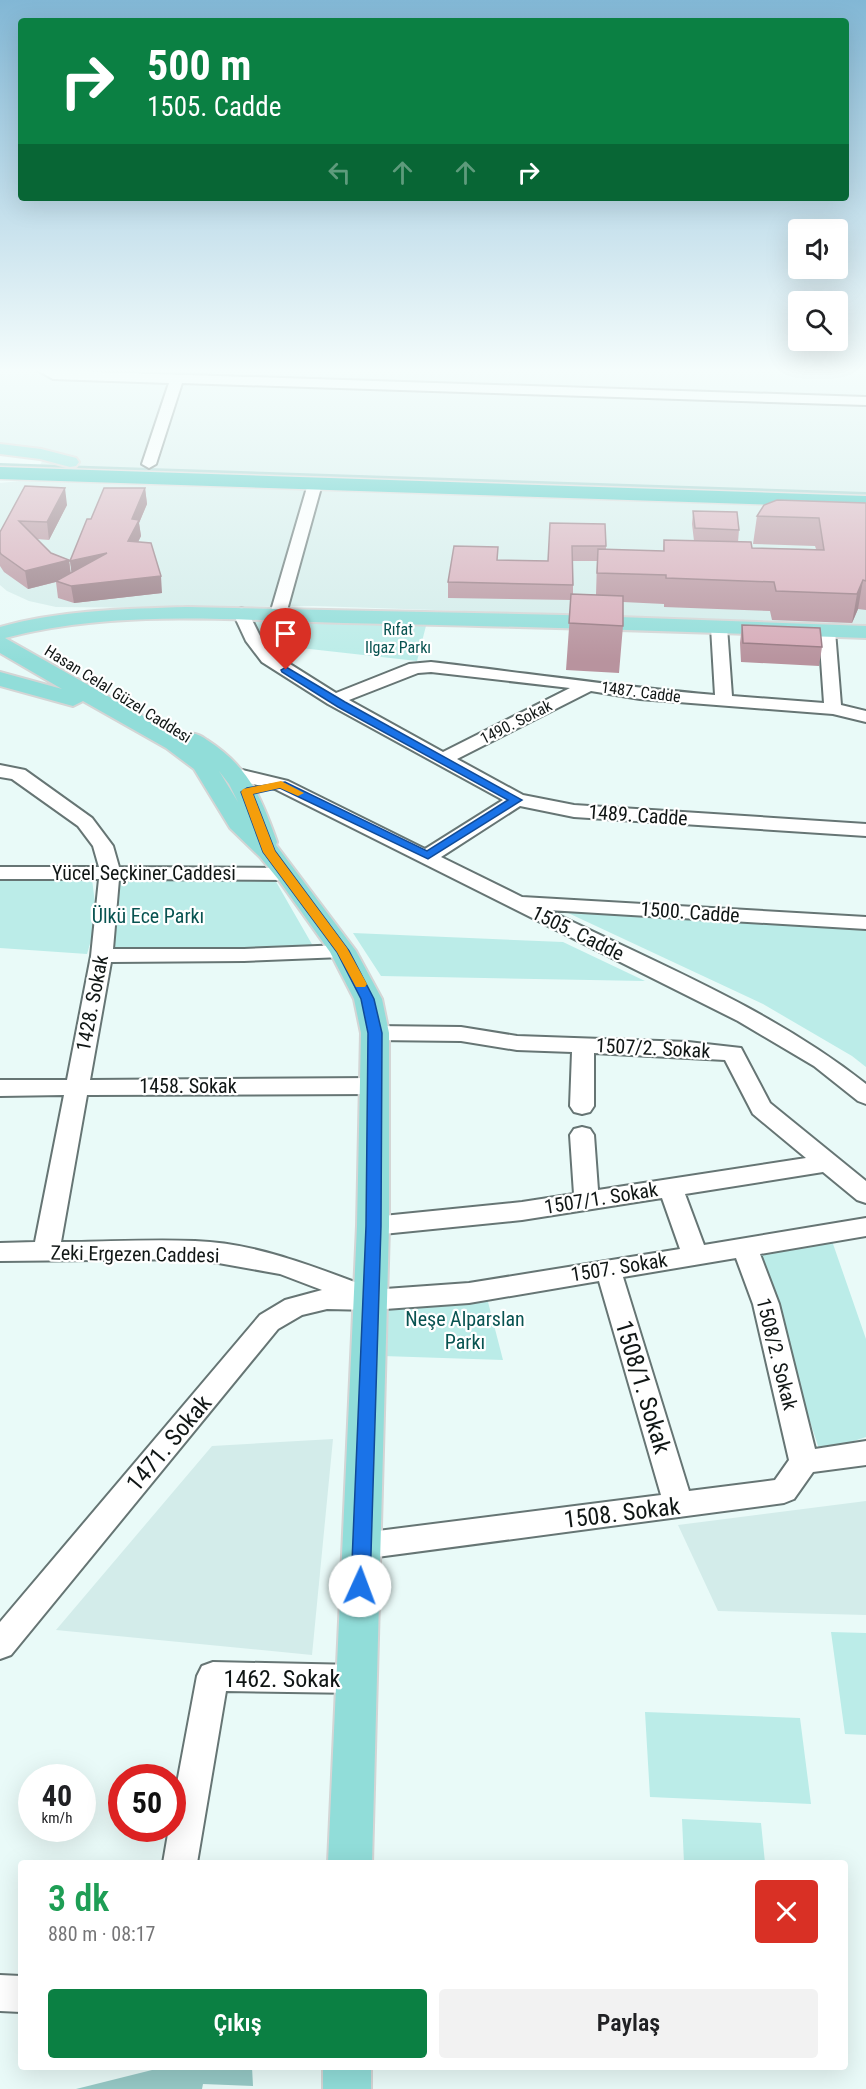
<!DOCTYPE html>
<html lang="tr">
<head>
<meta charset="utf-8">
<style>
  body { margin:0; font-family:"Roboto Condensed",sans-serif; background:#f2f2f2; color:#202124; height:100vh; display:flex; flex-direction:column; font-size:22px; white-space:nowrap }
  * { box-sizing:border-box; margin:0 }
  p { font-size:20px; color:#757577 }
  .icon { flex:none; width:33px; height:33px; fill:none; stroke:currentColor; stroke-width:2; stroke-linecap:round; stroke-linejoin:round }
  .map { position:relative; flex:1; overflow:hidden }
  .side { position:absolute; left:18px; top:1860px; width:830px; height:210px; display:flex; flex-direction:column; background:#fff; border-radius:6px; box-shadow:0 6px 24px #0002 }
  .side>* { flex:none }
  .top-card { position:absolute; left:18px; top:18px; width:831px; height:183px; border-radius:6px; box-shadow:0 6px 24px #0002; background:#0b8043; color:#fff; overflow:hidden }
  .tools { position:absolute; left:788px; top:219px; display:grid; gap:12px }
  .tools a { display:grid; place-items:center; width:60px; height:60px; border-radius:6px; background:#fff; box-shadow:0 6px 24px #0002; font-size:30px }
  .speed { position:absolute; left:18px; top:1764px; display:flex; gap:12px; font-size:30px; font-weight:700; text-align:center }
  .speed>* { display:grid; place-content:center; width:78px; height:78px; border-radius:50%; background:#fff; box-shadow:0 6px 24px #0002; line-height:1 }
  .speed small { font-size:15px; font-weight:400 }
  .speed .limit { border:9px solid #d22; background:#fff; color:#111 }
  .pin { position:absolute; display:grid; place-items:center; width:51px; height:51px; color:#fff; margin:-62px -26px; border-radius:50% 50% 50% 0; rotate:-45deg; box-shadow:0 0 6px #0007 }
  .pin .icon { rotate:45deg }
  .me { position:absolute; width:66px; margin:-33px; rotate:2deg; stroke-linejoin:round; filter:drop-shadow(0 0 4px #0008) }
  .turn { display:flex; align-items:center; gap:21px; height:126px; padding:0 30px; font-size:27px }
  .turn .icon { width:78px; height:78px; stroke-width:2.5 }
  .turn b { display:block; font-size:42px; line-height:51px }
  .lanes { display:flex; align-items:center; height:57px; padding:0 30px; background:#0003; justify-content:center; gap:30px; direction:ltr }
  .lanes .off { opacity:.35 }
  .round { display:grid; place-items:center; flex:none; width:63px; height:63px; border-radius:6px; background:#f2f2f2 }
  .summary { display:flex; align-items:center; justify-content:space-between; height:102px; padding:0 30px }
  h1 { font-size:36px; font-weight:600; line-height:45px; color:#1e9e55 }
  .action { display:flex; gap:12px; margin-top:auto; padding:12px 30px }
  .action a { flex:1; height:69px; border-radius:6px; background:#0b8043; color:#fff; font-size:24px; font-weight:600; line-height:69px; text-align:center }
  .action a+a { background:#f2f2f2; color:#202124 }
  .map>svg:first-child { display:block }
  .built { fill:#d3ecea }
  .green { fill:#bbece8 }
  .forest { fill:#96c9c6 }
  .lines { fill:none; stroke-linecap:round; stroke-linejoin:round }
  .minor-casing { stroke:#667574; stroke-width:4 }
  .major-casing { stroke:#d4d5d5; stroke-width:4 }
  .highway-casing { stroke:#d4d5d5; stroke-width:3 }
  .minor { fill:#fff; fill-rule:evenodd }
  .major { fill:#91ddd9; fill-rule:evenodd }
  .highway { fill:#47c6c0; fill-rule:evenodd }
  .wall { fill:#b8939e; fill-rule:evenodd }
  .shaded-wall { fill:#967881 }
  .building { fill:#d6abb8; stroke:#967881; stroke-width:1.5 }
  .route { fill:#1a73e8; stroke:#114b97; stroke-width:1.5 }
  .slow { fill:#f59e0b }
  .labels { text-anchor:middle; dominant-baseline:central; stroke-width:4.5; stroke-linejoin:round; paint-order:stroke }
  .far-park-label { font-size:16px; fill:#085351; stroke:#fff }
  .far-street-label { font-size:16px; fill:#101615; stroke:#fff }
  .street-label { font-size:20px; fill:#101615; stroke:#fff }
  .park-label { font-size:20px; fill:#085351; stroke:#fff }
  .near-street-label { font-size:24px; fill:#101615; stroke:#fff }
</style>
</head>
<body>
<div class="map">
<svg width="866" height="2089" viewBox="0 0 866 2089">
  <rect width="100%" height="100%" fill="#e9faf8"/>
  <path class="built" d="M0,370H866V624L314,606L171,608L56,607L29,601L7,591L0,585V483L30,480L47,454L0,446Z
    M333,1439L312,1655L56,1630L212,1446Z
    M866,1501V1615L718,1611L678,1525Z"/>
  <path class="green" d="M241,613L428,618L417,661L292,647L261,634Z
    M112,876L275,880L313,946L107,955Z
    M0,878L92,879L97,920L87,954L0,948Z
    M566,912L866,930V1067L852,1056L763,1004Z
    M353,933L563,942L645,981L381,976Z
    M832,1241L866,1339V1437L820,1452L756,1256Z
    M487,1298L503,1360L383,1356L387,1309Z
    M831,1632L866,1633V1735L845,1734Z
    M645,1712L800,1718L811,1804L650,1797Z
    M682,1819L761,1823L765,1863H684Z"/>
  <path class="forest" d="M0,463L866,492V499L0,469Z
    M157,2067H252L253,2086L203,2084L202,2089H76L156,2069Z"/>
  <g class="lines">
    <defs>
      <path id="minor" d="M37,370L866,397V405L182,383L156,464L149,468L142,464L169,383L53,379Z
        M315,480L322,484L286,614L284,617H272L270,614L308,484Z
        M241,608L247,610L262,640L274,654L336,693L409,664L431,662C526,673 620,687 715,695L711,627L719,622L727,627L732,696L824,703L819,631L827,626L833,627L835,631L841,705L866,711V722L833,714L640,699L591,691L457,759L523,795L574,805L866,824V836L574,817L520,806L441,857L522,897L866,917V929L548,910C656,963 771,1009 866,1084V1104L858,1101L814,1066L738,1021L275,789L231,779L229,775L231,771L238,769L288,781L425,849L503,800L328,704L262,662L246,641L233,613ZM431,672L570,688L443,752L349,700L418,673Z
        M0,765L25,770L92,818L113,846L119,867L287,868L294,870L297,874L294,878L287,880L119,879L113,949H244L343,945L350,946L354,951L350,956L343,957L244,961L111,962L90,1080L375,1078L383,1081L387,1086L383,1091L375,1094L87,1095L61,1242C105,1242 150,1239 195,1241C255,1243 312,1266 368,1287L371,1290L469,1283L680,1249L662,1198L522,1220L373,1235L364,1232L360,1226L364,1220L373,1217L522,1202L574,1194L570,1135L574,1129L582,1127L590,1129L594,1135L598,1190L806,1158L753,1114L725,1060L594,1053V1106L590,1112L582,1114L574,1112L570,1106L572,1052L517,1050L461,1041L375,1040L367,1038L364,1033L367,1028L375,1026L461,1027L517,1036L688,1042L741,1048L770,1103L866,1181V1203L857,1200L823,1172L685,1194L704,1245L866,1218V1236L760,1254L779,1304L815,1449L866,1441V1465L813,1472L794,1499L784,1503L362,1559L351,1555L347,1546L351,1537L362,1533L661,1495L599,1281L469,1303L371,1310L327,1309L302,1315L278,1329L11,1655L0,1659V1622L260,1315L285,1300L322,1290L280,1274L196,1259L0,1261V1243L35,1242L64,1095L0,1096V1080H67L91,956L99,879H0V867H99L93,846L78,826L12,779L0,777ZM736,1258L753,1304L789,1460L775,1480L689,1491L623,1277Z
        M213,1662L357,1665L368,1669L373,1679L368,1689L357,1693L226,1691L197,1863H163L169,1828H172V1810L197,1676L202,1666Z
        M0,1975L21,1976V2012L0,2011Z"/>
      <path id="major" d="M0,444L41,449L76,458L79,462L76,466L70,467L40,459L0,454Z
        M187,607L563,615L866,626V638C692,632 518,626 344,623C232,620 115,609 5,638L182,738C190,730 199,734 207,740C249,767 261,797 277,842L276,845L356,951L382,999L389,1033V1226L372,1863H328L357,1226L361,1033L354,999L330,952L278,879L260,857L230,828L194,769L166,748L83,701L73,706L0,686V672L62,689L0,653V627C61,610 124,609 187,607ZM219,771L229,784L238,802Z
        M323,2067H371V2089H323Z"/>
      <path id="highway" d="M0,467L866,496V508L0,479Z"/>
    </defs>
    <use href="#minor" class="minor-casing"/>
    <use href="#major" class="major-casing"/>
    <use href="#highway" class="highway-casing"/>
    <use href="#minor" class="minor"/>
    <use href="#major" class="major"/>
    <use href="#highway" class="highway"/>
  </g>
  <path class="wall" d="M25,486L67,505L49,540L37,539L51,553L69,560L71,573H72L70,561L91,519L145,488L147,504L139,523L141,536L138,542L162,593L74,603L58,598L56,582L28,589L4,572L0,566V532Z
    M866,503V610L858,609L852,623L772,620L770,611L664,607V604L623,602V626L619,673L566,670L571,600L448,598V582L497,560L548,561L550,523L606,546V550L663,551L664,540L694,541L692,524L693,511L739,530L738,542L752,548L816,549L815,546L753,544L757,516ZM573,561H597L596,595L573,594Z
    M742,625L822,647L819,666L741,662L740,643Z"/>
  <path class="shaded-wall" d="M65,488L67,505L49,540L47,522Z
    M145,488L147,504L139,523L141,536L130,558L128,541L132,519Z
    M107,553L72,577L70,561Z
    M69,560L71,578L28,589L25,571Z
    M161,576L162,593L74,603L71,586Z
    M863,580L858,609L852,623L857,594Z"/>
  <path class="building" d="M25,486L65,488L47,522L19,521L51,553L69,560L25,571L1,554L0,552V532Z
    M104,488H145L132,519L139,520L128,541L151,543L161,576L71,586L56,581L107,553L70,561L87,519H91Z
    M777,500L866,503V581L863,580L857,594L776,591L774,582L666,578V575L597,573L598,549L664,551V540L751,542L752,548L824,550L819,518L757,516L764,505Z
    M693,511L737,512L739,530L695,528Z
    M550,523L605,524L606,546H572L573,585L448,582L454,546L498,547L497,560L548,561Z
    M571,594L623,596V626L569,623Z
    M742,625L820,628L822,647L743,643Z"/>
  <linearGradient id="sky" x2="0" y2="1"><stop stop-color="#82b7d5"/><stop offset="0.56" stop-color="#f5fdfc"/><stop offset="1" stop-color="#f5fdfc" stop-opacity="0"/></linearGradient>
  <rect width="866" height="662" fill="url(#sky)"/>
  <path class="route" d="M286,667L345,702L522,800L428,859L280,788L253,794L275,851L349,951L374,999L382,1033L381,1226L370,1586L367,1592L360,1594L354,1592L351,1586L366,1226L368,1033L361,999L337,952L263,852L241,792L247,788L285,782L427,851L508,800L338,707L282,672L281,670Z"/>
  <path class="slow" d="M281,781L304,793L298,796L280,788L253,794L275,851L347,948L367,984L365,987H356L337,952L263,852L241,792L243,789Z"/>
  <g class="labels">
    <g class="far-park-label">
      <text x="398" y="629">Rıfat<tspan x="398" dy="18">Ilgaz Parkı</tspan></text>
    </g>
    <g class="far-street-label">
      <text transform="translate(641 692) rotate(7)">1487. Cadde</text>
      <text transform="translate(118 694) rotate(32)">Hasan Celal Güzel Caddesi</text>
      <text transform="translate(516 722) rotate(-27)">1490. Sokak</text>
    </g>
    <g class="street-label">
      <text transform="translate(638 815) rotate(4)">1489. Cadde</text>
      <text x="144" y="873">Yücel Seçkiner Caddesi</text>
      <text transform="translate(690 912) rotate(4)">1500. Cadde</text>
      <text transform="translate(578 933) rotate(26)">1505. Cadde</text>
      <text transform="translate(92 1003) rotate(-79)">1428. Sokak</text>
      <text transform="translate(653 1048) rotate(3)">1507/2. Sokak</text>
      <text x="188" y="1086">1458. Sokak</text>
      <text transform="translate(601 1198) rotate(-9)">1507/1. Sokak</text>
      <text transform="translate(135 1254) rotate(1)">Zeki Ergezen Caddesi</text>
      <text transform="translate(619 1267) rotate(-9)">1507. Sokak</text>
      <text transform="translate(777 1354) rotate(76)">1508/2. Sokak</text>
    </g>
    <g class="park-label">
      <text x="148" y="916">Ülkü Ece Parkı</text>
      <text x="465" y="1319">Neşe Alparslan<tspan x="465" dy="23">Parkı</tspan></text>
    </g>
    <g class="near-street-label">
      <text transform="translate(643 1387) rotate(73)">1508/1. Sokak</text>
      <text transform="translate(169 1443) rotate(-50)">1471. Sokak</text>
      <text transform="translate(622 1513) rotate(-7)">1508. Sokak</text>
      <text x="282" y="1679">1462. Sokak</text>
    </g>
  </g>
</svg>
<div class="tools">
<a><svg class="icon" aria-label="sound" viewBox="0 0 24 24"><path d="M4 9h4l5-4v14l-5-4H4zM17 9q2 3 0 6"/></svg></a>
<a><svg class="icon" aria-label="search" viewBox="0 0 24 24"><circle cx="10" cy="10" r="6"/><path d="M15 15l6 6"/></svg></a>
</div>
<div class="speed"><div>40<small>km/h</small></div><div class="limit">50</div></div>
<div class="pin" style="left:286px;top:670px;background:#d93025"><svg class="icon" aria-label="arrive" viewBox="0 0 24 24"><path d="M6 21V4h12l-3 4 3 4H6"/></svg></div>
<svg class="me" style="left:360px;top:1586px" viewBox="-20 -20 40 40"><circle r="19" fill="#fff"/><path d="M0-13L10 11 0 6-10 11z" fill="#1a73e8"/></svg>
<div class="top-card">
<div class="turn"><svg class="icon" aria-label="right" viewBox="0 0 24 24"><path d="M7 20v-9h11M14 6l5 5-5 5"/></svg><div><b>500 m</b>1505. Cadde</div></div>
<div class="lanes"><svg class="icon off" aria-label="left" viewBox="0 0 24 24"><path d="M17 20v-9H6M10 6l-5 5 5 5"/></svg><svg class="icon off" aria-label="ahead" viewBox="0 0 24 24"><path d="M12 20V5M6 11l6-6 6 6"/></svg><svg class="icon off" aria-label="ahead" viewBox="0 0 24 24"><path d="M12 20V5M6 11l6-6 6 6"/></svg><svg class="icon" aria-label="right" viewBox="0 0 24 24"><path d="M7 20v-9h11M14 6l5 5-5 5"/></svg></div>
</div>
<section class="side">
<div class="summary"><div><h1>3 dk</h1><p>880 m · 08:17</p></div><a class="round" style="background:#d93025;color:#fff"><svg class="icon" aria-label="close" viewBox="0 0 24 24"><path d="M6 6l12 12M18 6L6 18"/></svg></a></div>
<div class="action"><a>Çıkış</a><a>Paylaş</a></div>
</section>
</div>
</body>
</html>
